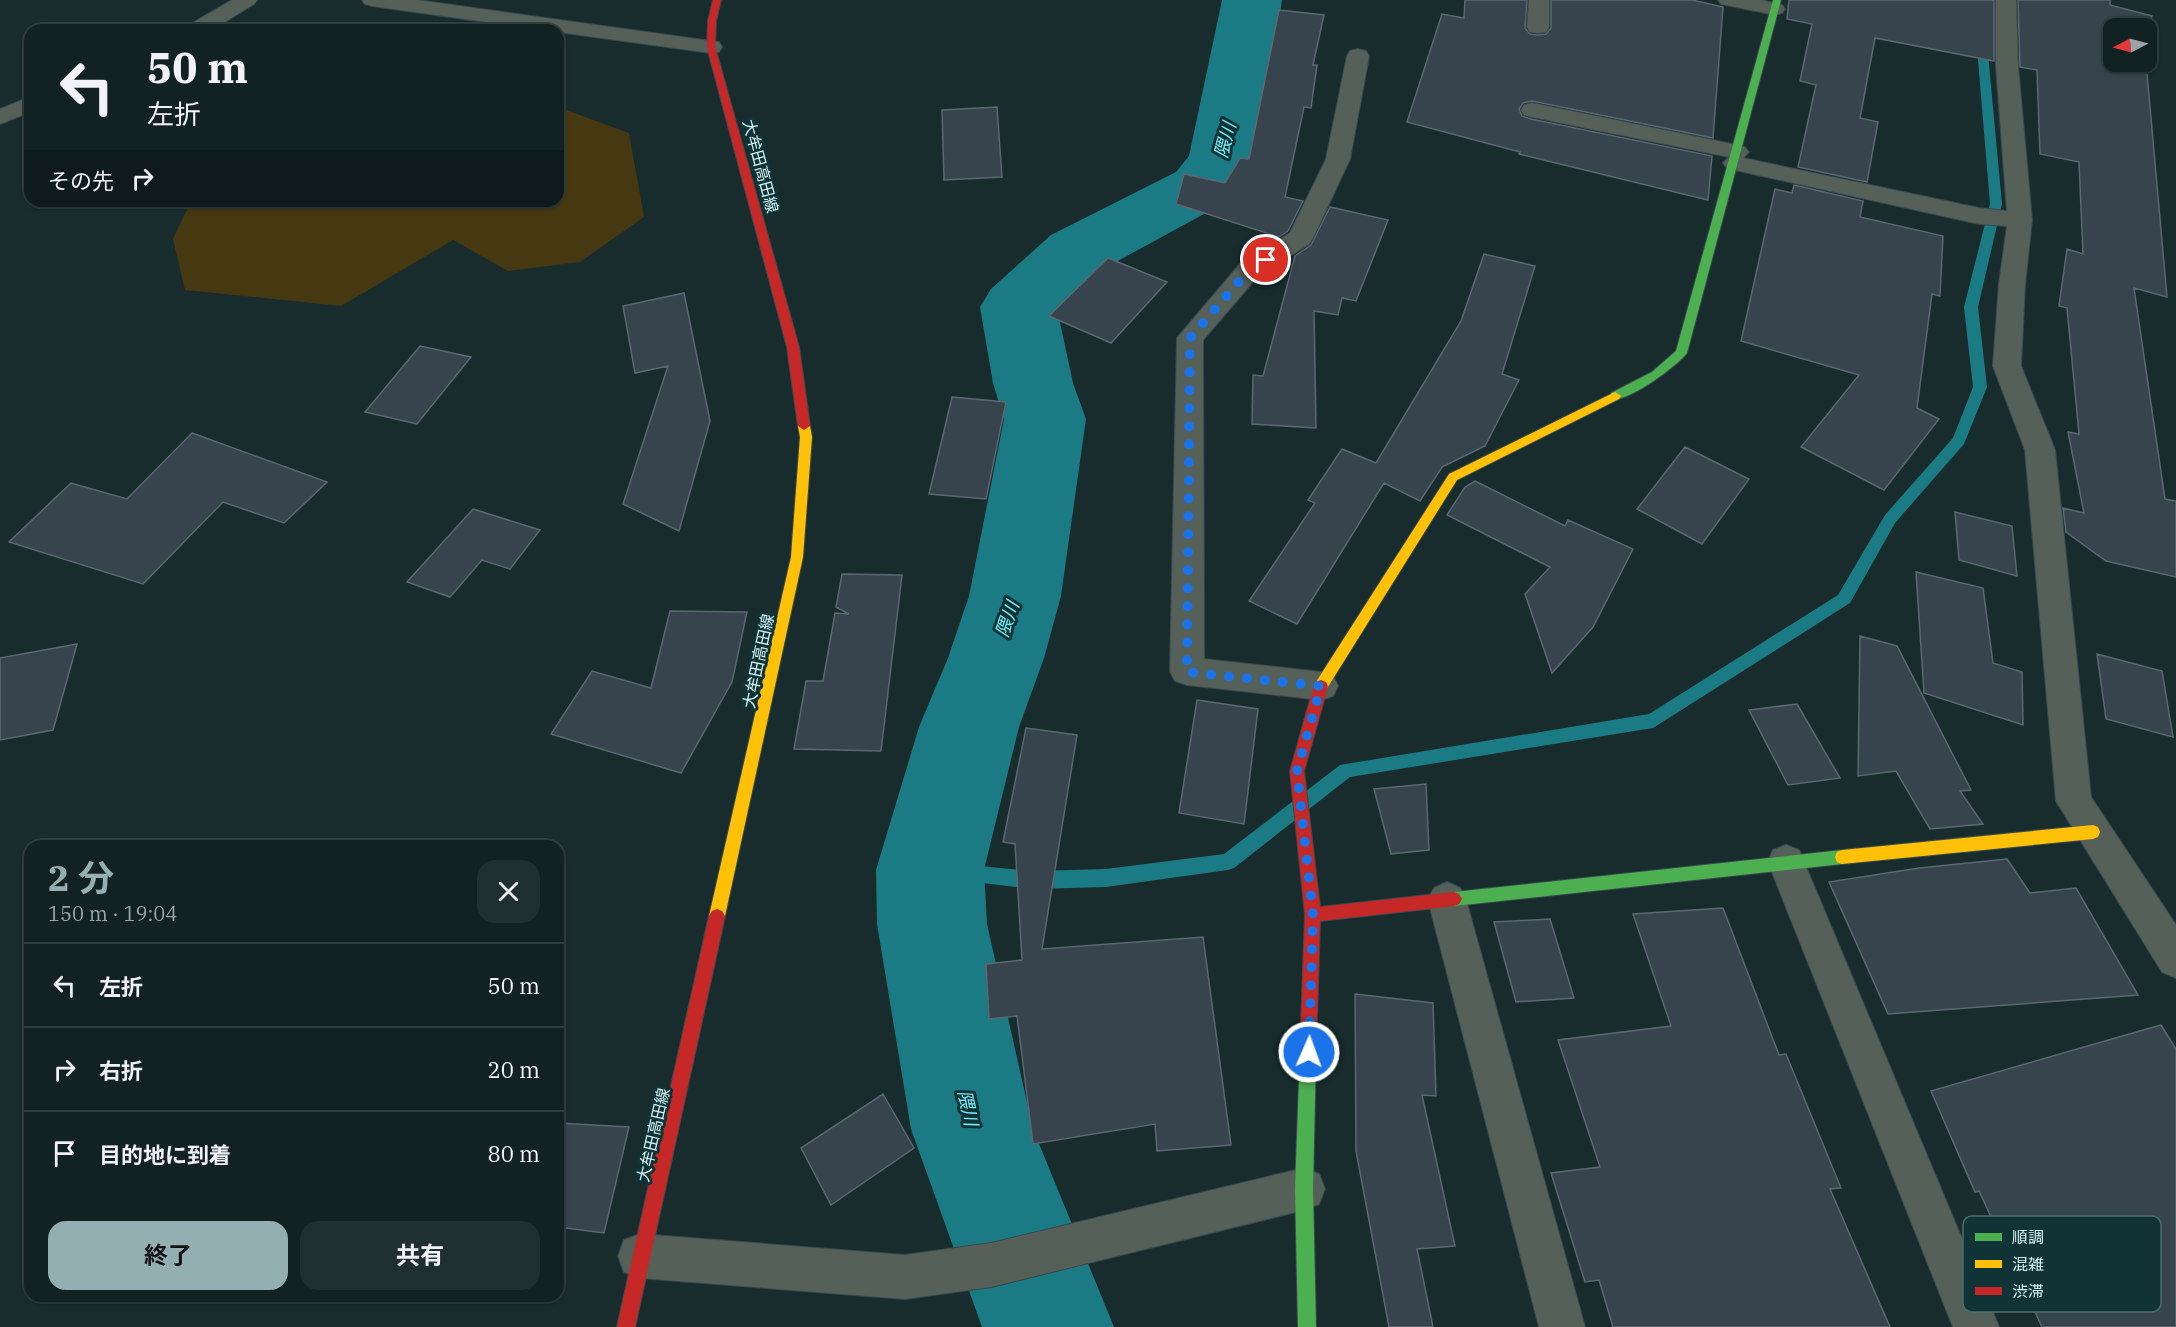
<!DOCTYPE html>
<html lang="ja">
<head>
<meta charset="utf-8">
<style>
  body { margin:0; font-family:"IBM Plex Serif","Noto Sans JP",serif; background:#1f2e2f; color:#f1f3f6; height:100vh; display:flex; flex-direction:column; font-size:22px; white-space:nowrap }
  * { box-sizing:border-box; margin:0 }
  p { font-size:20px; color:#9ca3a5 }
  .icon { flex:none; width:33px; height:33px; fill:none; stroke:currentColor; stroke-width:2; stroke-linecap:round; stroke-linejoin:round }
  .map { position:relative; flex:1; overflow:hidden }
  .sheet { position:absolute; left:24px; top:840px; width:540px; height:462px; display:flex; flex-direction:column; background:#122122; border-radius:18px; box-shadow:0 2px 4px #0004,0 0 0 2px #313e40 }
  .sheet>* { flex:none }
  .hud { position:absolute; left:24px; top:24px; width:540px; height:183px; border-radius:18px; box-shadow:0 2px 4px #0004,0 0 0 2px #313e40; background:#122122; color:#f1f3f6; overflow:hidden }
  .needle { width:39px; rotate:264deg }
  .controls { position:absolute; left:2103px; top:18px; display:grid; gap:12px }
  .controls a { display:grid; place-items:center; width:54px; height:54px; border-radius:12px; background:#122122; box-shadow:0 2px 4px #0004,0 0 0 2px #313e40; font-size:30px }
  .pin { position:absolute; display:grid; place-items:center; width:51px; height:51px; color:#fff; margin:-26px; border:3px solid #fff; border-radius:50%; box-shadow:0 2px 6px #0007 }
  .me { position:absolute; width:66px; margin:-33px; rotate:2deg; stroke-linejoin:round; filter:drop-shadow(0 0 4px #0008) }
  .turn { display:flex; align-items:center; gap:21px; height:126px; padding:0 24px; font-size:27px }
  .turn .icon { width:78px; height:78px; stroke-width:2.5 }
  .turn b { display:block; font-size:42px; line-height:51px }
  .then { display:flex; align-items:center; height:57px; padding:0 24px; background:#0003; gap:12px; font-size:22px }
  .round { display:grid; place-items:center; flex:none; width:63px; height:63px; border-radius:18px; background:#1f2e2f }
  .overview { display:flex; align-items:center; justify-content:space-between; height:102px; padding:0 24px }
  h1 { font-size:36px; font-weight:700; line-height:45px; color:#93afb2 }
  .cta { display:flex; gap:12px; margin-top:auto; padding:12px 24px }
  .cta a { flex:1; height:69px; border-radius:18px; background:#93afb2; color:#111; font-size:24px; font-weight:700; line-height:69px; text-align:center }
  .cta a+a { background:#1f2e2f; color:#f1f3f6 }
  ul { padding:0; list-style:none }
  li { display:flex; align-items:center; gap:18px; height:84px; padding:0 24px; border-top:2px solid #313e40 }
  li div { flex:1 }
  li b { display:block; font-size:22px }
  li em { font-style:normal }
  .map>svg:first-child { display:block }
  .green { fill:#463811 }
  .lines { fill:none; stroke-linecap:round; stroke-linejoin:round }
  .stream { fill:#1b7b84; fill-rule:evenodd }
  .river { fill:#1b7b84; fill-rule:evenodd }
  .building { fill:#38444d; stroke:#5b6771; stroke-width:1.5 }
  .street-casing { stroke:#384a4d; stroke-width:2 }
  .fast-casing { stroke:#384a4d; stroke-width:2 }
  .slow-casing { stroke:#384a4d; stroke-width:2 }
  .jam-casing { stroke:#384a4d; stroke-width:2 }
  .street { fill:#556059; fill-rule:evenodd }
  .fast { fill:#4caf50; fill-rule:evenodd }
  .slow { fill:#ffc107; fill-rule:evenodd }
  .jam { fill:#c62828; fill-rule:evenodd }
  .route { stroke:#1a73e8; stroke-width:10; stroke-dasharray:0 18 }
  .labels { text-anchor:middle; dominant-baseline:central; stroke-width:6; stroke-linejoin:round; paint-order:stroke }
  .street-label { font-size:16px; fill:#d5f5f9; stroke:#103336 }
  .water-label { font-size:18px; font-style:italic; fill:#74f1fe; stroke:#103336 }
  .key { fill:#103336; stroke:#4b6d70; stroke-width:1.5 }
  .key-label { font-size:16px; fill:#d5f5f9 }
</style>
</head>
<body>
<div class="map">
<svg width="2176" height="1327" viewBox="0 0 2176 1327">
  <rect width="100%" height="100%" fill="#182c2e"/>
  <path class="green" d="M558,107L629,133L644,217L580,262L508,271L453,240L341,306L185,290L173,239L191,201H558Z"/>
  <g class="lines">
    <path class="stream" d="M1973,0H1983L2002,204L1978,307L1987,387L1964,444L1895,523L1850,603L1653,728L1350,777L1234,868L1228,870L1106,887L1032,889L923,876L921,870L923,864L930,861L1032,871L1106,869L1224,854L1340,765L1649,714L1838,595L1885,515L1953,438L1973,387L1964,307L1990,204Z"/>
    <path class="river" d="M1222,0H1282L1257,160L1247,175L1226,202L1103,269L1058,313L1073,383L1086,419L1061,596L1044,658L1019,727L984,870L987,924L1033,1129L1114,1327H982L911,1129L877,924L876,870L919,727L948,658L969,596L1004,419L993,383L980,307L991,289L1051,235L1176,172L1189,156Z"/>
  </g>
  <path class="building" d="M1465,0H1527L1525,28L1530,34L1538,35L1546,34L1551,28V0H1692L1723,7L1713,138L1532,101L1523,103L1519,109L1522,116L1531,119L1712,156L1708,200L1519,154L1520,152L1407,122L1442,14L1464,18Z
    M1789,0H1994V61L1875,38L1860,118L1878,122L1867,182L1798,167L1816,85L1800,81L1812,24L1787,19Z
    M2018,0H2110V5L2152,16L2146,36V28H2114V62H2146L2167,297L2134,288L2165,499L2176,501V577L2106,561L2066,532L2063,508L2084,513L2068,432L2079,434L2067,308L2059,306L2067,249L2083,254L2079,162L2040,154L2037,70L2020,67Z
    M1279,10L1324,15L1313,65H1317L1311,108L1304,107L1285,197L1303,201L1288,231L1279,237L1176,204L1184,174L1225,183L1240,158L1249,159Z
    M997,107L1002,177L944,180L942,110Z
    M1794,185L1863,201L1860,217L1943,236L1940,296L1932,294L1917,408L1939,419L1884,490L1801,447L1859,375L1741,341L1775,189L1792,193Z
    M1330,207L1388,220L1356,301L1342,298L1338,315L1314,311L1316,428L1252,424L1253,375L1263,376L1295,256L1311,245Z
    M1484,254L1535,266L1502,374L1519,380L1485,446L1442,467L1420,501L1384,483L1297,624L1249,601L1315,503L1308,500L1342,449L1376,463L1461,321Z
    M1108,258L1167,282L1111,343L1049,316Z
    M684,293L710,421L679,531L623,504L668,366L635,373L623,306Z
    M420,346L471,357L417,424L365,412Z
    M952,397L1006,402L986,499L929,494Z
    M192,433L327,482L284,523L223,502L143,584L9,542L71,483L127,499Z
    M1685,447L1749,479L1702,544L1637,509Z
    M1475,481L1565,526L1568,520L1633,549L1593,627L1552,673L1525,594L1550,567L1447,515L1465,487Z
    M473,509L540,530L510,569L482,560L450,597L407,582Z
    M1955,512L2012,526L2017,576L1959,560Z
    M1916,572L1983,588L1993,663L2022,672L2023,725L1924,693Z
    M842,574L902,575L881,751L794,749L806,681H823L835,613L849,614L836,607Z
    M670,611L747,612L732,682L681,773L551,734L592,671L651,688Z
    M1860,636L1897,646L1971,790L1960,791L1983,824L1930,829L1896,771L1858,776Z
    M77,644L53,730L0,740V658Z
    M2097,654L2162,671L2173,737L2106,719Z
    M1197,700L1258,709L1244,824L1179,813Z
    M1797,704L1840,778L1788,785L1749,710Z
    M1026,728L1077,735L1042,949L1203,937L1231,1145L1157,1151L1155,1124L1033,1144L1017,1016L989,1019L986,964L1022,960L1015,844L1003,842Z
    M1426,784L1429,850L1391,854L1374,789Z
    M2007,859L2030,893L2076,888L2138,995L1888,1014L1829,882L1919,868Z
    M1723,908L1779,1055L1786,1054L1841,1188L1830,1189L1890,1327H1613L1599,1280L1585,1282L1551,1173L1600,1167L1558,1040L1671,1026L1633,914Z
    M1550,919L1574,998L1516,1002L1494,922Z
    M1355,994L1433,1003L1436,1096L1422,1095L1455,1246L1417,1249L1433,1327H1389L1356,1151Z
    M2161,1025L2176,1049V1327H2042L1979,1191L1975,1192L1931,1091Z
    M883,1094L914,1148L831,1205L801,1148Z
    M558,1123L629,1127L604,1233L558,1227Z"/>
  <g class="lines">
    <defs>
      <path id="street" d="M232,0H257L254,4L212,30H186L189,25Z
        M362,0H417L711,41L719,42L722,47L719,52L711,53L558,32V30H543L372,6L365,4Z
        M1529,0H1549V27L1546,32L1538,33L1530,32L1527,27Z
        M1718,0H1761L1782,5L1785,9L1782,13L1775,15L1721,4Z
        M1996,0H2016L2018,66L2032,220L2025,284L2021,366L2055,450L2091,797L2176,925V978L2162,972L2056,801L2025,450L1993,366L1999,284L2007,226L1979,224L1735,170L1727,168L1723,163L1729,157L1532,117L1524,115L1521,110L1524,105L1532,103L1737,145L1745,147L1749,152L1743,158L1979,208L2007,211L1996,66Z
        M1358,49L1366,51L1369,56L1350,159L1313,238L1309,244L1258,276L1203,340L1204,659L1321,672L1333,676L1338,686L1333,696L1321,700L1187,685L1175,681L1170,671L1177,338L1240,264L1290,233L1326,159L1347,56L1350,51Z
        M30,97V112L0,124V109Z
        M1786,845L1799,850L1804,862L1999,1327H1953L1768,862L1773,850Z
        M1447,882L1460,888L1466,900L1585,1327H1539L1428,900L1434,888Z
        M1304,1168L1319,1174L1325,1189L1319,1204L1304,1210L991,1287L905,1299L640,1278L624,1272L618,1256L624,1240L640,1234L905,1255L991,1243Z"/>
      <path id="fast" d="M1773,0H1781L1687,353C1676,367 1627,403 1611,399V393L1652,372L1676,351Z
        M1842,850L1847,852L1849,857L1847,862L1842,864L1454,906L1449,904L1446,899L1449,894L1454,892Z
        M1308,1044L1314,1046L1316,1052L1313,1189L1316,1327H1298L1295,1189L1300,1052L1302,1046Z"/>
      <path id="slow" d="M1615,392L1621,396L1619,399L1457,480L1326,690H1316L1314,686L1316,682L1449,474Z
        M804,422L810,426L812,437L803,557L725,916L722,921L717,923L712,921L709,916L791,557L800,437L798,426Z
        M2093,825L2098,827L2100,832L2098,837L2093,839L1842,864L1837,862L1835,857L1837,852L1842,850Z"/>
      <path id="jam" d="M713,0H721L716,21L715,47L799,347L810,426L804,430L798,426L787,347L707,47L708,21Z
        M1321,680L1326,682L1328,686L1304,771L1320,907L1454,892L1459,894L1462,899L1459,904L1454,906L1320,921L1316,1052L1314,1058L1308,1060L1302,1058L1300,1052L1305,915L1290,771L1314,686L1316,682Z
        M717,909L722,911L725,916L635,1327H617L709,916L712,911Z"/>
    </defs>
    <use href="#street" class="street-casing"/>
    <use href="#fast" class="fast-casing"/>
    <use href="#slow" class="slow-casing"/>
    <use href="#jam" class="jam-casing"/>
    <use href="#street" class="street"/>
    <use href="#fast" class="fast"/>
    <use href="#slow" class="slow"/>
    <use href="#jam" class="jam"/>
  </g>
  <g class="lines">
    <path class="route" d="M1266,260L1249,270L1190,338L1187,672L1321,686L1297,771L1313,915L1309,1052"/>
  </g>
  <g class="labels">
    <g class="street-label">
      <text transform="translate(761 166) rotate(75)">大牟田高田線</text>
      <text transform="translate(758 661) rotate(-78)">大牟田高田線</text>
      <text transform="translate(653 1135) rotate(-77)">大牟田高田線</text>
    </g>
    <g class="water-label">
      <text transform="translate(1225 140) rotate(-75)">隈川</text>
      <text transform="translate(1007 619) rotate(-71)">隈川</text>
      <text transform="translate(968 1108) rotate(78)">隈川</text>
    </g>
  </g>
  <rect x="1963" y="1216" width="198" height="96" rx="9" class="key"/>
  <rect x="1975" y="1233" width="27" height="8" fill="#4caf50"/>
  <rect x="1975" y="1260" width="27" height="8" fill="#ffc107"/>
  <rect x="1975" y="1287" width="27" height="8" fill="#c62828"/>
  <g class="key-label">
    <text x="2012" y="1243">順調</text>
    <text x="2012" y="1270">混雑</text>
    <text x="2012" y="1297">渋滞</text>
  </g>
</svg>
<div class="controls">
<a><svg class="needle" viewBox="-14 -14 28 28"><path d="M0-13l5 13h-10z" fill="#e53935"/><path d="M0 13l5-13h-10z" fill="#9ca3a5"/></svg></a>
</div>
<div class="pin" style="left:1266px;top:260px;background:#d93025"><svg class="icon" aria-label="arrive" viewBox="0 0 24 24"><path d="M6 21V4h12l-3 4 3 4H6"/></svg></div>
<svg class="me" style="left:1309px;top:1052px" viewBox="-20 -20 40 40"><circle r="17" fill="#1a73e8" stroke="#fff" stroke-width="3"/><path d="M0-11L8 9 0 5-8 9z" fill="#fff"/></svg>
<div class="hud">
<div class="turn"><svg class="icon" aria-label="left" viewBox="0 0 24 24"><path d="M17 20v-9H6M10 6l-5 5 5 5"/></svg><div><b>50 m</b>左折</div></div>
<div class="then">その先<svg class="icon" aria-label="right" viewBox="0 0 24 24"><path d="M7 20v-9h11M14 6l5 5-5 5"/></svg></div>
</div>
<section class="sheet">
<div class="overview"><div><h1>2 分</h1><p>150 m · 19:04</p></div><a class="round"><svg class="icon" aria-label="close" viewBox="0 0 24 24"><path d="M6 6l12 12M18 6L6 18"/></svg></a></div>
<ul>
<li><svg class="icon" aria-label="left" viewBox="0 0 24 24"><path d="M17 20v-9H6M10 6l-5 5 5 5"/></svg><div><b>左折</b></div><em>50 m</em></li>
<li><svg class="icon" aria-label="right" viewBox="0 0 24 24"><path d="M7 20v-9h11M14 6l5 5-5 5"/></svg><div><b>右折</b></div><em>20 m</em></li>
<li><svg class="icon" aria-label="arrive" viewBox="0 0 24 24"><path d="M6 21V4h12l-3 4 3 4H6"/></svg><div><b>目的地に到着</b></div><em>80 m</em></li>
</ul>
<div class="cta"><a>終了</a><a>共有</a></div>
</section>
</div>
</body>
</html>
